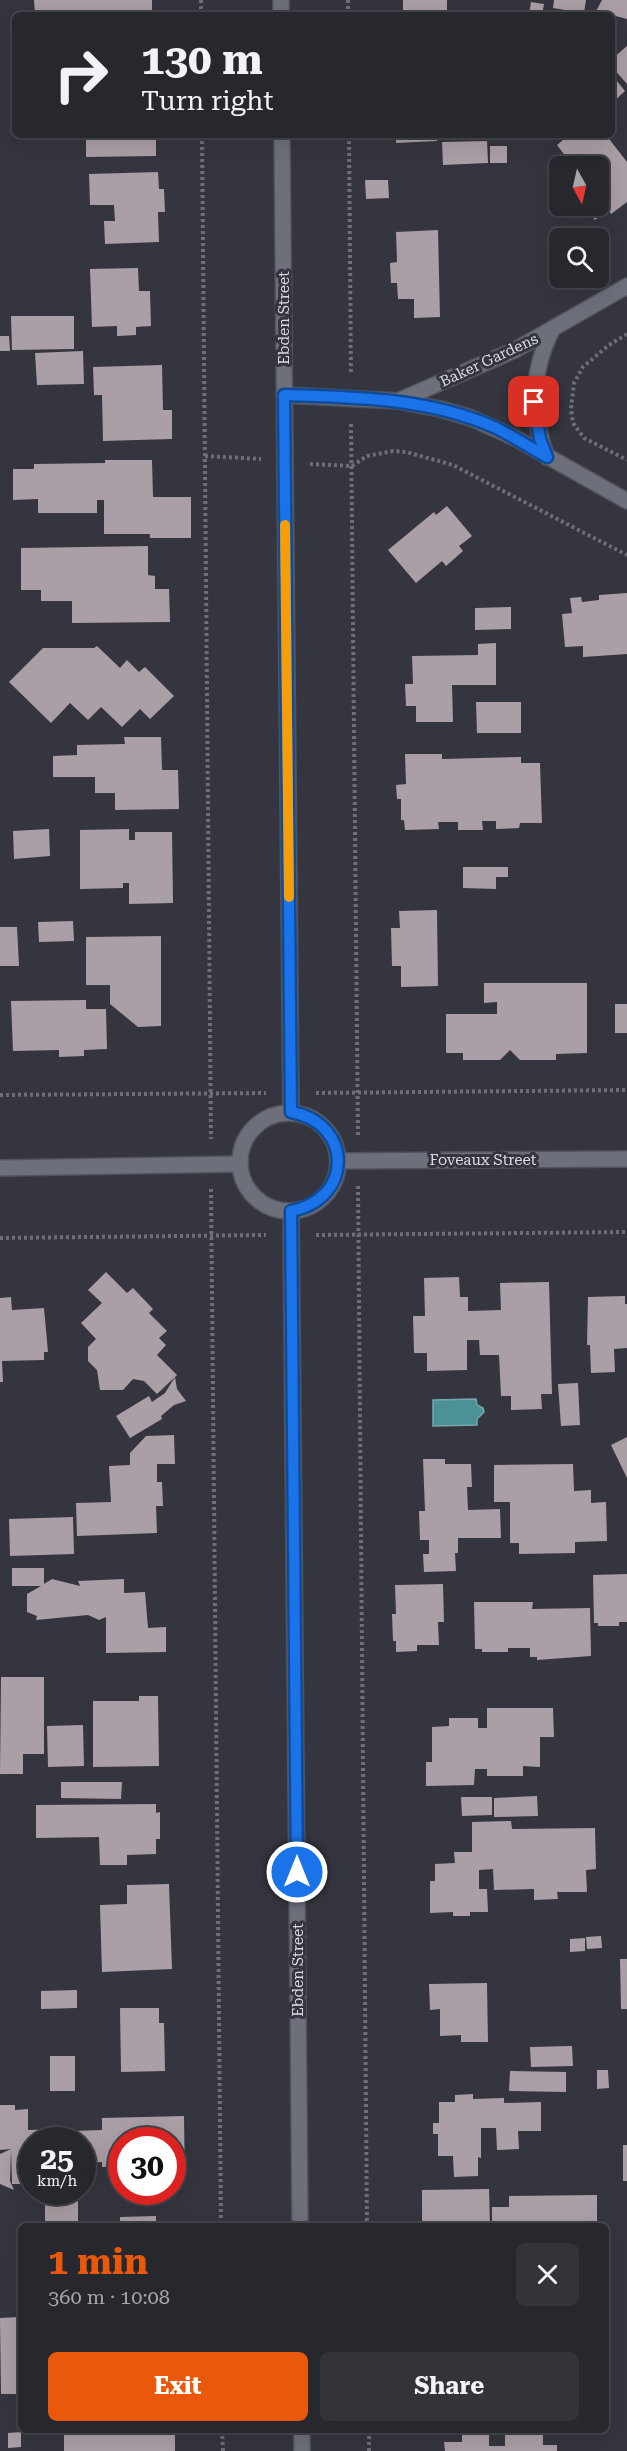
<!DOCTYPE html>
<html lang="en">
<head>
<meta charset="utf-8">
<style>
  body { margin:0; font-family:"Roboto Serif",serif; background:#33343a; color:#f1f3f6; height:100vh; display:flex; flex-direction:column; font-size:22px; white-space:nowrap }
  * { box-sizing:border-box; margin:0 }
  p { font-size:20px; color:#a4a6aa }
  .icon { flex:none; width:33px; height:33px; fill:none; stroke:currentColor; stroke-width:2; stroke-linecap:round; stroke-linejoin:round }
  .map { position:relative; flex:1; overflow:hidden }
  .panel { position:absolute; left:18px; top:2223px; width:591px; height:210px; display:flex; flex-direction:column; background:#27282e; border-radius:9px; box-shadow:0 6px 24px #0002,0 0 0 2px #43444a }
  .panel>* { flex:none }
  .hud { position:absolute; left:12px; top:12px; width:603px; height:126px; border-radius:9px; box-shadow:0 6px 24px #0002,0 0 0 2px #43444a; background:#27282e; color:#f1f3f6; overflow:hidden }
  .needle { width:39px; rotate:172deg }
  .controls { position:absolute; left:549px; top:156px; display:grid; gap:12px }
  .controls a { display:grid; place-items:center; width:60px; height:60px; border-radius:9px; background:#27282e; box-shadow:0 6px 24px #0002,0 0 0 2px #43444a; font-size:30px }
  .speed { position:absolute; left:18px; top:2127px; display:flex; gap:12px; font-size:30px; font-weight:700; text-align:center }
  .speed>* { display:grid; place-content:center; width:78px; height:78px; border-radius:50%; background:#27282e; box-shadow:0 6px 24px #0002,0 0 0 2px #43444a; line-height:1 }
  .speed small { font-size:15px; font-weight:400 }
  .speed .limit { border:9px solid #d22; background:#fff; color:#111 }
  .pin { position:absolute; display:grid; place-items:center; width:51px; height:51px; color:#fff; margin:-26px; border-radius:12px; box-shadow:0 3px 9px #0006 }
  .me { position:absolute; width:66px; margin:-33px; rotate:0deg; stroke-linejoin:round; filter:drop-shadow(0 0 4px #0008) }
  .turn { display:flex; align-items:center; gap:21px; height:126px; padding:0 30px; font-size:27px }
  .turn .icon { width:78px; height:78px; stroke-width:2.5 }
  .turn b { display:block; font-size:42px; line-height:51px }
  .round { display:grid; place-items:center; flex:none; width:63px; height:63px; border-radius:9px; background:#33343a }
  .summary { display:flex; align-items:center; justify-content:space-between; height:102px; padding:0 30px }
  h1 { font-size:36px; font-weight:700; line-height:45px; color:#ea580c }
  .primary-button { display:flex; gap:12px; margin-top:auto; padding:12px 30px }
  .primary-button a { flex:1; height:69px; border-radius:9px; background:#ea580c; color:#fff; font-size:24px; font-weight:700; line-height:69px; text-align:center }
  .primary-button a+a { background:#33343a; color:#f1f3f6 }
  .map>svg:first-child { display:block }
  .water { fill:#4c9196; stroke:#77a8ad; stroke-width:1.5 }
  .building { fill:#aa9fa6 }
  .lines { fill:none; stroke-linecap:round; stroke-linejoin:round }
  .street-casing { stroke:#51525a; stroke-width:18 }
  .path { stroke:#6d6e76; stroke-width:4; stroke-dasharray:3 3; stroke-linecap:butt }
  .street { stroke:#6d6f7a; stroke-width:15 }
  .route-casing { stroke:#114b97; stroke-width:15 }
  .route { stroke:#1a73e8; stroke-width:10 }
  .slow { stroke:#f59e0b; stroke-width:10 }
  .labels { text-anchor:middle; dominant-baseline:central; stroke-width:6; stroke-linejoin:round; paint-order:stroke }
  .street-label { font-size:15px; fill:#dbdce2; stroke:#34353e }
</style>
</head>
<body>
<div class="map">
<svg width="627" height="2451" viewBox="0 0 627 2451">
  <rect width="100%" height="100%" fill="#34353e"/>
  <path class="water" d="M476,1399L477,1405L483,1408L484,1412L477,1419V1425L433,1426V1400Z"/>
  <path class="building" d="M34,0H152V15H35Z
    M403,0H447V15H403Z
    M554,0H586L584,13L553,8Z
    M602,0H627V19L612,15H594Z
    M531,2L544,4L542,15H529Z
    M627,46V84L612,67V59Z
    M612,75L625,91L612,103Z
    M98,135H156V156L86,157V138H98Z
    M396,135H437V141L396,143Z
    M569,135H606L627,162V202L611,214L608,209L595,220L584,206H598V166H573L557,145Z
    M487,141L488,163L443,165L442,142Z
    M490,146H507V163H490Z
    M158,172L159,189H164L165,212H158L159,242L105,244L104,221H115L114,205H90L89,174Z
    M365,180H388L389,198L366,199Z
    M438,230L440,317L414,318V299H398L397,283H391L390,263L397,262L396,232Z
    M138,268L139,291H150L151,326L136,327V335L117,336V326L92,327L90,269Z
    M11,316H74V349L12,350Z
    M0,336H9L10,351H0Z
    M83,351L84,384L37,385L35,353Z
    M162,365L163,410H172V439L103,441L102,395H94L93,367Z
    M105,460H152L153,497H191V538H150V534H104V500H97V513H38V499L13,500V469H34V464L105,463Z
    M447,506L472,536L459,546L463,551L446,566L442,561L416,583L388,550L434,512L436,515Z
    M148,546V575L155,576V589H169L170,622L72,623V601H41V590H21V548Z
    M627,593V654L583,657V646L565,647L562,614L572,613L570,598L581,597L582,602L599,600V595Z
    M511,607V629L475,630V608Z
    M496,643V685H452L453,722H416V706H406L405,684H413L412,656L478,655V644Z
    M97,646L120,668L127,660L139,672L145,667L174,696L150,719L140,709L122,727L101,707L88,720L70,703L51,723L9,682L43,648H94Z
    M476,702H521V733H477Z
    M124,737H161L162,770H178L179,809L115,810V793H95V777H53V756L77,755V745L125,744Z
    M405,754H442V759L521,757V763H540L542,823H520L519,828L496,829V821H482L483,830H458V822H438L439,829L405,830L404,820H401V799H397L396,785L406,784Z
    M49,829L50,856L14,859L13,831Z
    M129,829V840H135V832H172L173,903L129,904V883H123V888L80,889V830Z
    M463,867H508V877H496V889L463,888Z
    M437,910L438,986L401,987V966H392L391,928H400L399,911Z
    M73,921L74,941L39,942L38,922Z
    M0,927H17L19,966H0Z
    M161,936V1026L138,1027L110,1004V985H86V937Z
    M484,983H587V1053L556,1054V1060H520L510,1050L500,1060H463V1053H446V1014H497V1002L484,1003Z
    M86,1000V1009H106L107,1049L84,1050V1056L59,1057V1050L13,1051L11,1001Z
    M615,1004H627V1033H615Z
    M106,1272L127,1293L133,1288L153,1309L149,1313L167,1331L159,1338L166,1345L157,1355L177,1375L175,1377L177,1389L186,1401L174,1405L161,1416L162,1419L130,1438L116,1416L149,1396L152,1402L165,1393L175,1377L157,1394L144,1381L133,1379L123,1390H100L97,1370L88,1361V1347L96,1339L81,1323L102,1303L88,1290Z
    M459,1277L460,1297H468V1311L501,1310L500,1283L549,1282L552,1394H541L542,1409L511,1410V1396H501L499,1355H480L479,1340H467V1370L427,1371V1353H414L413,1316H425L424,1278Z
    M625,1296V1304H627V1348L614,1349L615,1372L591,1373L590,1345H587L588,1297Z
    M11,1297L12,1310L44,1308L48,1352H44V1360L2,1361L3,1382H0V1298Z
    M578,1383L580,1425L561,1426L558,1384Z
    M174,1435L175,1464H157V1482H162L163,1506H156L157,1533L77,1536L76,1503L111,1502L109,1466L130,1465V1453L146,1436Z
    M627,1437V1478L611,1445Z
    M423,1459H445V1464H471L472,1487H467L468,1510L500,1509L501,1538H458V1553H455L456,1571L424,1572L423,1554H429V1540H420L419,1511H425Z
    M573,1464L574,1491L591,1490V1503L606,1502L607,1541L575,1542V1553L519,1554V1543H510V1502H494V1465Z
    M73,1517L74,1554L10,1556L9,1519Z
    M12,1568H44V1584L52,1579L80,1586L78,1581L124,1579V1593L145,1592L148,1628L166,1627V1652L106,1653V1617L99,1620L88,1615L36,1620L37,1616L27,1612V1594L41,1586H12Z
    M627,1574V1622H619V1626H598V1623H594L593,1575Z
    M443,1584L444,1622H438L439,1645H417V1651L396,1652V1641H393L392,1614H396L395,1585Z
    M474,1602H533L532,1609L590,1608L591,1656L537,1660V1657H530V1648H508V1652H482V1649H475Z
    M1,1677H44V1754H23V1774H0Z
    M139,1696H158L159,1766L93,1767V1701H139Z
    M487,1708H553L554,1737H540V1767L523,1766V1776H487V1769H475L474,1785L426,1786V1762H432V1727L449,1726V1718H478V1728H487Z
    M83,1725L84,1766L48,1767L47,1726Z
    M61,1782H122L121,1799L61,1798Z
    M537,1796L538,1816L494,1817V1798Z
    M461,1797H492V1815L462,1816Z
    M156,1804V1813L160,1812V1839H156V1854L127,1855V1865H100L99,1837L36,1838V1805Z
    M511,1821L512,1829L595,1828L596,1869L586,1870L587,1892H557L558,1899L534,1900V1889L494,1890L493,1869L479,1870V1889H487L488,1912H470V1916H453V1912L430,1913V1881H435V1864L455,1863L454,1852H472V1822Z
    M169,1884L172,1969L102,1972L100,1905L127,1904V1885Z
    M601,1936L602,1948L587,1949L586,1937Z
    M585,1938V1951L570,1952V1939Z
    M620,1959H627V2009H621Z
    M487,1983L488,2042H461V2035L440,2036V2009L430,2010L429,1984Z
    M77,1990V2008L41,2009V1991Z
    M120,2008H159V2023H164L165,2071L121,2072Z
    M572,2046L573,2066L531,2067L530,2047Z
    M50,2056H75V2091H50Z
    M597,2070H608L609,2088L597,2089Z
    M510,2071L566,2072V2092L509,2091Z
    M473,2094V2099L504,2098V2103L541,2102V2131H518L519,2149L497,2150L496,2128H481V2158L478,2157V2176L454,2177L453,2156H438V2134H433V2123H439V2102H455V2095Z
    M0,2105H15V2110L28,2109V2130L67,2129L68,2140H32V2184H12L11,2149L10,2181L14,2190L0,2184V2154L11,2149L0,2150Z
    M184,2116L185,2182L172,2183V2140H122V2166L102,2167V2162L82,2163V2140H72V2131L102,2130V2118Z
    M623,2145H627V2181H623Z
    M489,2189L490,2226H422V2190Z
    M597,2195V2226H492V2207H509V2196Z
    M78,2200V2223L45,2224V2201Z
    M156,2216V2226H120V2217Z
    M19,2317L21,2394H1L0,2318Z
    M64,2430H148V2435L175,2434V2451H64Z
    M505,2430H543V2445H557V2451H445L444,2442H462V2431H489V2446H505Z
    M21,2432V2447L8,2448V2433Z"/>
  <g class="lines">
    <defs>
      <path id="street" d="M281,0V15
        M282,135L291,1112
        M284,395L398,401L440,409L471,418L513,437L627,501
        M398,401L515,350L627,286
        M547,457C530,414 531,372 552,330
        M240 1162a49 49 0 1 1 98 0a49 49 0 1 1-98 0Z
        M338,1161L627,1159
        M0,1168L240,1164
        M291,1211L300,2226
        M302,2430V2451"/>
    </defs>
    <use href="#street" class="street-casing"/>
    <path class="path" d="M201,0V15
      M348,0V15
      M202,135L211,1139
      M349,135L351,374
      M627,334L609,345L583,367L574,383L571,409L573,423L584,438L627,460
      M351,424L358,1136
      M205,456L261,459
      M310,464L352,466L367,456L393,451L406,452L453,465L627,555
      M316,1093L627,1090
      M0,1095L266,1093
      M358,1186L367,2226
      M211,1189L221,2226
      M316,1235L627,1232
      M0,1238L266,1235
      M222,2430L223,2451
      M369,2430V2451"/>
    <use href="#street" class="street"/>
  </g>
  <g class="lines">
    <defs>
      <path id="route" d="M297,1872L291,1211C354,1199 353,1123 291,1112L284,395C356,397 427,398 494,427C513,436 529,447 547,457L540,439L534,402"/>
    </defs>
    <use href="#route" class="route-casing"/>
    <use href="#route" class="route"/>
    <path class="slow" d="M285,525L289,897"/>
  </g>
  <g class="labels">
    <g class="street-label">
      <text transform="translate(284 318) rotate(-90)">Ebden Street</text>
      <text transform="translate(489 360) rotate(-25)">Baker Gardens</text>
      <text x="483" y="1160">Foveaux Street</text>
      <text transform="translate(298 1970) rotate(-90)">Ebden Street</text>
    </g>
  </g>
</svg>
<div class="controls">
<a><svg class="needle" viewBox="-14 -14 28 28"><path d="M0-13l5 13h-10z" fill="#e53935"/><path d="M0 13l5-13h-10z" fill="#a4a6aa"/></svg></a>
<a><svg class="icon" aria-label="search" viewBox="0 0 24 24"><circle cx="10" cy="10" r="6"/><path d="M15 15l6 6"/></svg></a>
</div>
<div class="speed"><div>25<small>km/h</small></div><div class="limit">30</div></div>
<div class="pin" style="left:534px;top:402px;background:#d93025"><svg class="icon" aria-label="arrive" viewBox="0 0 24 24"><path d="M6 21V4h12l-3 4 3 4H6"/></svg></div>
<svg class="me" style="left:297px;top:1872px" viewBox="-20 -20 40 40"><circle r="17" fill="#1a73e8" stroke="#fff" stroke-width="3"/><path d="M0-11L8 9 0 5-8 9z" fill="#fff"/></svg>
<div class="hud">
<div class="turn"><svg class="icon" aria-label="right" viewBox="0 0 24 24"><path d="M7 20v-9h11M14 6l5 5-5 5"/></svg><div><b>130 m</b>Turn right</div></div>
</div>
<section class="panel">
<div class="summary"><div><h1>1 min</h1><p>360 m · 10:08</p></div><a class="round"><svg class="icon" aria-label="close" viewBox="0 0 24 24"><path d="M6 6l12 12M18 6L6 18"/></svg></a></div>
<div class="primary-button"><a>Exit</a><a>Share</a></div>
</section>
</div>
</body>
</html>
